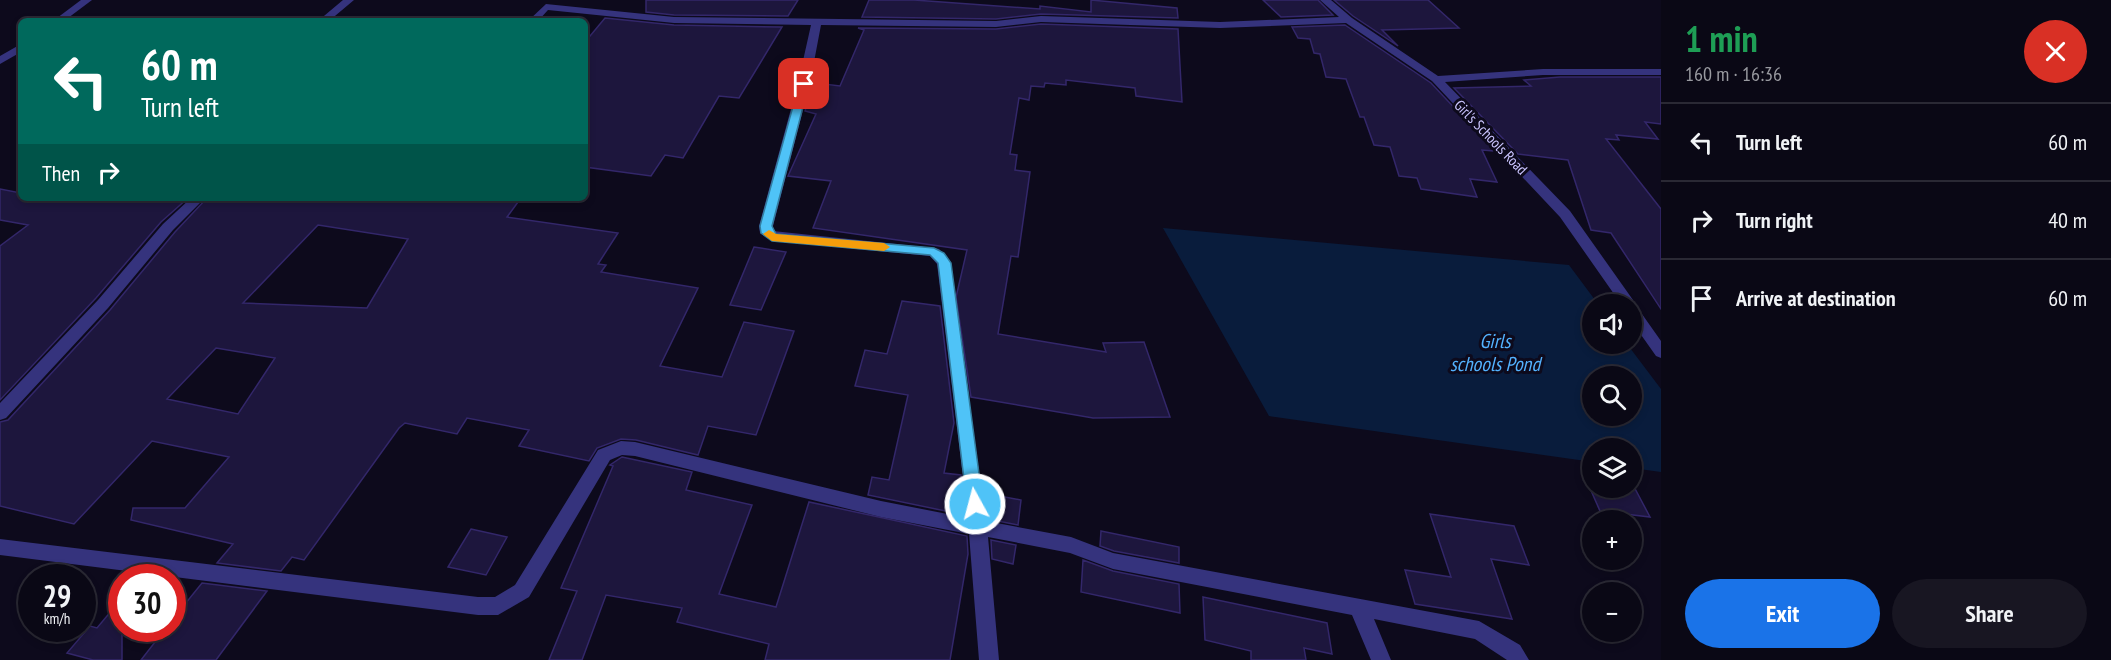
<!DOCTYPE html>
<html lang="en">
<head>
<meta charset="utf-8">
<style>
  body { margin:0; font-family:"PT Sans Narrow",sans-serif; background:#181622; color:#f1f3f6; height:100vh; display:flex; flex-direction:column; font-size:22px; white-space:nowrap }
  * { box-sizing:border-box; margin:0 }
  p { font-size:20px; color:#999aa0 }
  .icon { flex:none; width:33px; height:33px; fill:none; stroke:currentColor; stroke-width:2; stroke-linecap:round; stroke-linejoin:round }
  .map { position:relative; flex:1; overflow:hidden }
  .drawer { display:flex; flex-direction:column; background:#0a0815; width:450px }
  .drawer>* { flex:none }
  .guide { position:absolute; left:18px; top:18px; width:570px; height:183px; border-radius:9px; box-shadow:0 3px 9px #0003,0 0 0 2px #2a2934; background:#00695c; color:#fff; overflow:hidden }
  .tools { position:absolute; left:1582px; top:294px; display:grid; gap:12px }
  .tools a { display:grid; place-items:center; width:60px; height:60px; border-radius:50%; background:#0a0815; box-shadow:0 3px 9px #0003,0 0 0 2px #2a2934; font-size:30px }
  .speed { position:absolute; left:18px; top:564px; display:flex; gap:12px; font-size:30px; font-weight:700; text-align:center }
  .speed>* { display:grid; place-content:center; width:78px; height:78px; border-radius:50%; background:#0a0815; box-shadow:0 3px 9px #0003,0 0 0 2px #2a2934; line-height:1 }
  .speed small { font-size:15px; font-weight:400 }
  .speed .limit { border:9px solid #d22; background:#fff; color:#111 }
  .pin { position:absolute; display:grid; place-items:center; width:51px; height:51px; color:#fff; margin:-26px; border-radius:12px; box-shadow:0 3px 9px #0006 }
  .me { position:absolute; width:66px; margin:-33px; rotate:353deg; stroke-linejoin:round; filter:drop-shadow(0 0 4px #0008) }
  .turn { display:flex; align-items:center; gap:21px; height:126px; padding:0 24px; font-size:27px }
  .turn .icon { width:78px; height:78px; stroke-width:2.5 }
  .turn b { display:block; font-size:42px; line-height:51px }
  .then { display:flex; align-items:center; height:57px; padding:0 24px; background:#0003; gap:12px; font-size:22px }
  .round { display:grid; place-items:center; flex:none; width:63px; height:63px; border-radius:32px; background:#181622 }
  .summary { display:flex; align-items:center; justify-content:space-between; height:102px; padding:0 24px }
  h1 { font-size:36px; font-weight:600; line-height:45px; color:#1e9e55 }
  .cta { display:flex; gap:12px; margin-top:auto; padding:12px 24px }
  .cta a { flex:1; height:69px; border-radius:36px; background:#1a73e8; color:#fff; font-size:24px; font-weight:600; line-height:69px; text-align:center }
  .cta a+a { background:#181622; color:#f1f3f6 }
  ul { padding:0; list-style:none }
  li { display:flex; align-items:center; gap:18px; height:78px; padding:0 24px; border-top:2px solid #2a2934 }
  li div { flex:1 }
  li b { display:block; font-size:22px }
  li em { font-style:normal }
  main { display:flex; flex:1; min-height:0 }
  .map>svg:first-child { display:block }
  .water { fill:#091c3c; fill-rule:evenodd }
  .building { fill:#1d163d; stroke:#33276a; stroke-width:1.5; fill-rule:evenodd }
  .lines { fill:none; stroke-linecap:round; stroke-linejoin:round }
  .minor { fill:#35337d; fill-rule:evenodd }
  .route { fill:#4fc3f7; stroke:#337fa1; stroke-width:1.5 }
  .slow { fill:#f59e0b }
  .labels { text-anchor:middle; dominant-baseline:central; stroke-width:6; stroke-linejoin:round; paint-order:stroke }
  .far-street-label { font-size:15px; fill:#cbc5ff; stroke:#0d0a1c }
  .water-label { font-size:20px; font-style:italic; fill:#53b2ff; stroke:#0d0a1c }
</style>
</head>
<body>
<main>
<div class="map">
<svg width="1661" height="660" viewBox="0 0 1661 660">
  <rect width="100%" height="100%" fill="#0d0a1c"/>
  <path class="water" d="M1163,228L1569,265L1598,304H1593V344H1627L1661,389V472L1632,468V448H1593V462L1269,416ZM1593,376H1632V416H1593Z"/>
  <path class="building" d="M646,0H798L788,16L674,15L646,12Z
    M869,0H914L1040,9V6L1091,12V0L1177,8L1178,18L1041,14L996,19L862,17Z
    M1263,0H1318L1333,15L1281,17Z
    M1334,0H1428L1459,28L1382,30L1398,46L1353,16Z
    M605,18L674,25L782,27L739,98L719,96L683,158L665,155L651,176L585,167V42Z
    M1041,24L1178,29L1182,102L1136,96L1135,88L1066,80V85L1045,83L1044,87L1031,86L1029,100L1019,98L1010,154L1017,155L1015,170L1030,172L1018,257L1011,256L998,334L1106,352L1103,343L1144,342L1170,417L1093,418L971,397L956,297L967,250L813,228L831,181L788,176L816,114L805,111L808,100L816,83L840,86L864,30L858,28L996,29Z
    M1345,25L1431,83L1495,151L1482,150L1497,182L1470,179L1477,197L1421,189L1417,178L1399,176L1390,147L1374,145L1364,117H1360L1346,79L1326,77L1320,54L1314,53L1310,39L1298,38L1292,27Z
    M1560,77H1661V124L1645,122L1658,139L1616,135L1619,140L1606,139L1661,209V309L1611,233L1591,230L1568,160L1518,154L1454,88L1531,86L1524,80Z
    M0,189L21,193V198H188L161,222L96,298L0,400V246L28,225L0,220Z
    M207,198H521L507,217L618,233L598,264L606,265L601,272L698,288L660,366L722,377L744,322L794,331L756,435L708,426L698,455L636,440L621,439L597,448L589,461L519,446L529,430L467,418L457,434L405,423L399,428L304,560L292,557L281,571L217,563L233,544L131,520L133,508H185L229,457L152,441L74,524L0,506V422L8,420L110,310L175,232ZM318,225L408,239L367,308L243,303ZM216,348L275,358L238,414L167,399Z
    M754,247L786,252L761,310L730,305Z
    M902,301L940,306L954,423L944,473L961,475L965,515L868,495L872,477L889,480L908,395L855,386L865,350L887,354Z
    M622,457L692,472L686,490L752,505L719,594L776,607L809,502L967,536L968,554L950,660H765L769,644L677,622L682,608L606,595L582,660H549L577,591L561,588L613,466L610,465Z
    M1585,477L1593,478V488H1632V483L1650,517L1600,511Z
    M984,493L1021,500L1018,525L988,519Z
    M1430,514L1514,526L1529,565L1491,559L1512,619L1415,604L1405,570L1451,577Z
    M471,529L507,537L486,575L448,567Z
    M1101,531L1179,547V563L1114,551L1100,546Z
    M991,540L1016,545L1013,564L992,559Z
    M1083,560L1113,571L1179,584L1180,613L1081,592Z
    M202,583L267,591L216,660H141L166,628H172V620Z
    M1203,597L1327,623L1332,654L1304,648L1306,660H1251V651L1205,640Z
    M122,598V660H93L67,653L90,626L97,628Z"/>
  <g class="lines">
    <path class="minor" d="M81,0H92L64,21H53Z
      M343,0H354L329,21H318Z
      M1320,0H1331L1352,18L1438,76L1543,69H1661V75H1543L1445,82L1570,211L1633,300L1634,306L1637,307L1661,341V358L1656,356L1632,322V304H1621L1560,217L1432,81L1346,23L1220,28L1041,22L996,27L821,25L810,83L773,226V231L934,248L939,249L949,260L986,521L1071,537L1113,553L1479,621L1520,645L1529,660H1507L1475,639L1374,619L1391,660H1371L1352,615L1113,569L1070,553L988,537L999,660H979L969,534L881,517L635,456L622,455L610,460L529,597L498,615H478L0,555V539L478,597H495L515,585L598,450L621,441L635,442L881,501L968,518L937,264L930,256L772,241L760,233L759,226L798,83L811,25L674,23L548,10L538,21H528L546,4L674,17L996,21L1041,16L1220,22L1339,17Z
      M21,44V52L0,64V56Z
      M191,198H205L173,230L108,308L6,418L0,420V403L98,300L163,224Z"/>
  </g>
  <path class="route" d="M800,81L809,84L772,226L776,234L934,248L944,253L951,263L983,504L981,509L975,511L969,509L967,504L938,263L930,255L772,241L761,233L760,226Z"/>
  <path class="slow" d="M769,230L776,234L884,243L890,247L884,251L772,241L763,234Z"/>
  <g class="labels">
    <g class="far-street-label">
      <text transform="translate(1491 137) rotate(46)">Girl's Schools Road</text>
    </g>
    <g class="water-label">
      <text x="1495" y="341">Girls<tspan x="1495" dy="23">schools Pond</tspan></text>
    </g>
  </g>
</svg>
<div class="tools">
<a><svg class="icon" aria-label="sound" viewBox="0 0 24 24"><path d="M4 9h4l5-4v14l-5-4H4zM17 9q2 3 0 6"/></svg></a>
<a><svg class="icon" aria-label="search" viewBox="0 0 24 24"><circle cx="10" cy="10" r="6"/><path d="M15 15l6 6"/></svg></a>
<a><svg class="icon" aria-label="layers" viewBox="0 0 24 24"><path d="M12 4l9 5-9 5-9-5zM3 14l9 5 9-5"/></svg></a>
<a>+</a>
<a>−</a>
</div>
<div class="speed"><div>29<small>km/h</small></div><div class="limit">30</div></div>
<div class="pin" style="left:804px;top:84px;background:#d93025"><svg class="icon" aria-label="arrive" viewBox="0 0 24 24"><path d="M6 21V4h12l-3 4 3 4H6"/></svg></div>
<svg class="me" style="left:975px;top:504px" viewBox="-20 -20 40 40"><circle r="17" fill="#4fc3f7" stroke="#fff" stroke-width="3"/><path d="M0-11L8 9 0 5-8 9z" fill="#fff"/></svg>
<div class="guide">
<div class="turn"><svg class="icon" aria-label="left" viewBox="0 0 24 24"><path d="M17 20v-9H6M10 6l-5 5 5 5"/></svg><div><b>60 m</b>Turn left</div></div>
<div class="then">Then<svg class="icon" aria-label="right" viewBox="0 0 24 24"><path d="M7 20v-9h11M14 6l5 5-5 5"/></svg></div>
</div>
</div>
<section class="drawer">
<div class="summary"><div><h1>1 min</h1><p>160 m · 16:36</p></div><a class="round" style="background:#d93025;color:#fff"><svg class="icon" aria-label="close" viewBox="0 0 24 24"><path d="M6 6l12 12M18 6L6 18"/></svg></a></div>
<ul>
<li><svg class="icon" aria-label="left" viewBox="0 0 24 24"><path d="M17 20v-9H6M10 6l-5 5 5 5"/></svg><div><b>Turn left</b></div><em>60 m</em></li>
<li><svg class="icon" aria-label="right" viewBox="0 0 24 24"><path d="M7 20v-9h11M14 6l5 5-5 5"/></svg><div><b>Turn right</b></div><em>40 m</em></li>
<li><svg class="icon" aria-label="arrive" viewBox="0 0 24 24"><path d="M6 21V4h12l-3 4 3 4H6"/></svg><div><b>Arrive at destination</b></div><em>60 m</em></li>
</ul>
<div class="cta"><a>Exit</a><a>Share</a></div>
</section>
</main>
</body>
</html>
